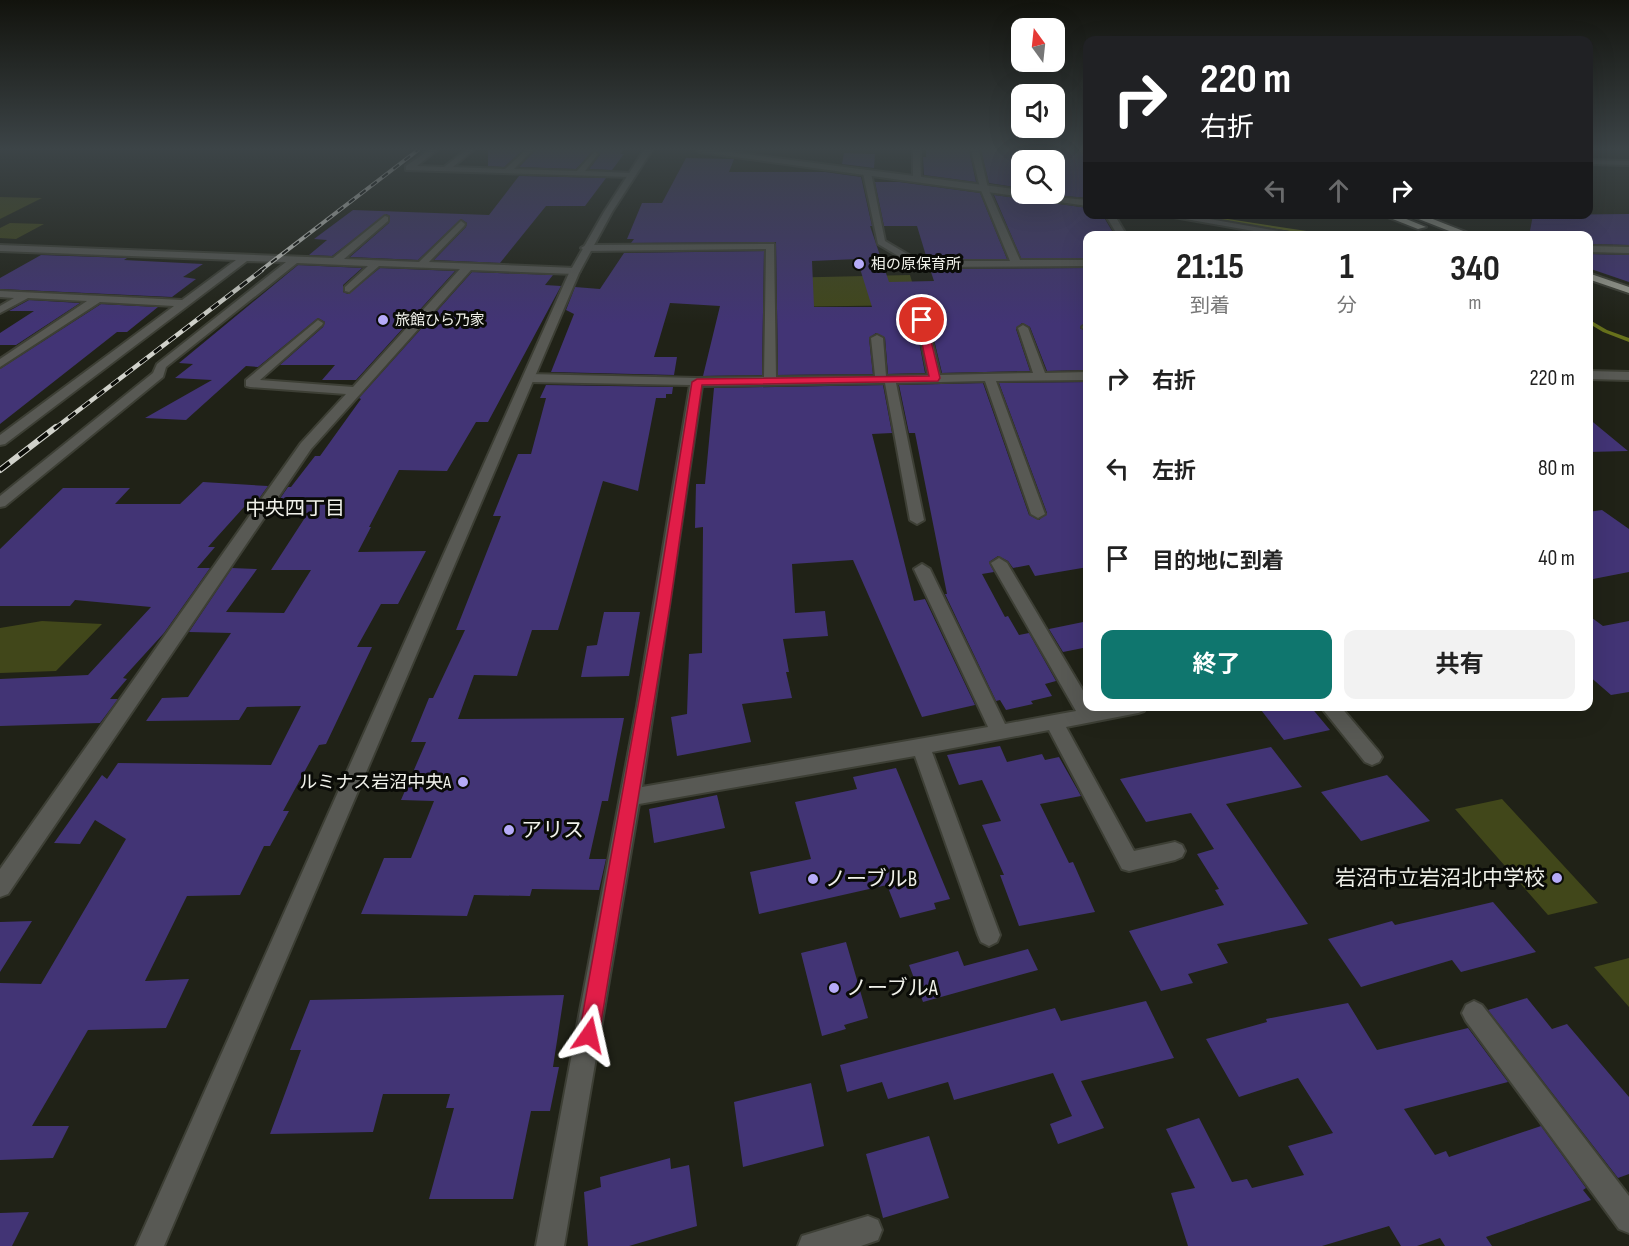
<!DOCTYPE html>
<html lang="ja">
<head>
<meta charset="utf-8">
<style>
  body { margin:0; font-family:"Sofia Sans Condensed","Noto Sans JP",sans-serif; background:#f2f2f2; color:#222; height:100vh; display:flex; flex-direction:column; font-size:22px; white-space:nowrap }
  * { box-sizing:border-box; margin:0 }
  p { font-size:20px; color:#767676 }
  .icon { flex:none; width:33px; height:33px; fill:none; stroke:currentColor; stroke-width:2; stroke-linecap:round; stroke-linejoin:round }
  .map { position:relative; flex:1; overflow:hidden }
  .details { position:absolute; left:1083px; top:231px; width:510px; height:480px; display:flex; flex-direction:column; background:#fff; border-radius:12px; box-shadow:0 6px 24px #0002 }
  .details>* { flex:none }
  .hud { position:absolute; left:1083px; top:36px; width:510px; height:183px; border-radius:12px; box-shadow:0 6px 24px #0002; background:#202124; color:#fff; overflow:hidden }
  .needle { width:39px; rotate:345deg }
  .buttons { position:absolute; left:1011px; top:18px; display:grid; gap:12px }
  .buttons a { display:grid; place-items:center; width:54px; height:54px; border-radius:12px; background:#fff; box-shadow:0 6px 24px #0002; font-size:30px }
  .pin { position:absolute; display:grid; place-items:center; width:51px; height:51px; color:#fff; margin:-26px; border:3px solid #fff; border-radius:50%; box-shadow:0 2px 6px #0007 }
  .me { position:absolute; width:66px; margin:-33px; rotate:11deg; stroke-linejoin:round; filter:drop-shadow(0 0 4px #0008) }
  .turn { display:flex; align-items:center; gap:21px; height:126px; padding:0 18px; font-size:27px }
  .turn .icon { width:78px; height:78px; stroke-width:2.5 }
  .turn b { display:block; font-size:42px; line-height:51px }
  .lanes { display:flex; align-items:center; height:57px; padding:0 18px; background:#0003; justify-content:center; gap:30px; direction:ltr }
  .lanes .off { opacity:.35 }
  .eta { display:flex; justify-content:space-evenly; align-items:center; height:102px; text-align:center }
  .eta b { font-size:36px; font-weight:700; line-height:42px }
  .button { display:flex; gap:12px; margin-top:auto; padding:12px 18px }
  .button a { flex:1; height:69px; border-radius:12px; background:#0f766e; color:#fff; font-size:24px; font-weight:700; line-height:69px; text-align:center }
  .button a+a { background:#f2f2f2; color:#222 }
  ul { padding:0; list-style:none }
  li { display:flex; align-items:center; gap:18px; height:90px; padding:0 18px }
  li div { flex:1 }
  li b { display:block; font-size:22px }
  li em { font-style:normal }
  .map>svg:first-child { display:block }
  .green { fill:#41471a }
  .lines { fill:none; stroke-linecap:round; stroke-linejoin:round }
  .stream { fill:#68721c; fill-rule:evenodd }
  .building { fill:#423475; fill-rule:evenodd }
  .minor-casing { stroke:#3d3f35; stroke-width:4 }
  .tertiary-casing { stroke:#3d3f35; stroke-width:4 }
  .trunk-casing { stroke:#3d3f35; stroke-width:4 }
  .minor { fill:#585954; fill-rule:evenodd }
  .tertiary { fill:#585954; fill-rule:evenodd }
  .trunk { fill:#9b9d91; fill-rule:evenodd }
  .rail-far2-casing { stroke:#d1d2cb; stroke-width:4 }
  .rail-far1-casing { stroke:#d1d2cb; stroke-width:4.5 }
  .rail-casing { stroke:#d1d2cb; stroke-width:6 }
  .rail-far2 { stroke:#0a0b07; stroke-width:2; stroke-dasharray:7; stroke-linecap:butt }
  .rail-far1 { stroke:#0a0b07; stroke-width:3; stroke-dasharray:9; stroke-linecap:butt }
  .rail { stroke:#0a0b07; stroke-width:4; stroke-dasharray:12; stroke-linecap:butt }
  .route { fill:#e11d48; stroke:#92132f; stroke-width:1.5 }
  .poi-dot { fill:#b6abf8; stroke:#0a0b07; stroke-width:2 }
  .labels { text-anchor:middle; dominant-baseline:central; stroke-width:6; stroke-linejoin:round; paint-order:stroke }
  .far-poi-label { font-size:15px; fill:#f0f1ea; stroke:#0a0b07; text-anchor:start }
  .poi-label { font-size:18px; fill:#f0f1ea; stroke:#0a0b07; text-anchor:end }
  .neighbourhood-label { font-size:20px; fill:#f0f1ea; stroke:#0a0b07 }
  .near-poi-label { font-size:21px; fill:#f0f1ea; stroke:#0a0b07; text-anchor:start }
</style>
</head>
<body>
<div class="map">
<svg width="1629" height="1246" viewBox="0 0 1629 1246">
  <rect width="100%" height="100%" fill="#202217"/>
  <path class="green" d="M0,197L42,198L0,219Z
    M10,223L44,224L16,239L0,238V228Z
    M910,275L919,305L778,307L777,278Z
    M42,621L102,624L56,671L0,673V628Z
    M1502,799L1598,903L1548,915L1455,809Z
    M1629,958V1007L1594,967Z"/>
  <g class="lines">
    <path class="stream" d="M1202,215L1333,235L1335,236H1321L1200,217V216Z
      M1588,319L1607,330L1629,338V342L1603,332L1588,323Z"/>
  </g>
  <path class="building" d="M488,150H523L504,167L488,166Z
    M535,150H623L620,154H624L612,170L589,169L600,155L599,152L594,150L576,169L519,167Z
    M926,150H969L976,182L924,175L923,157H926Z
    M981,150H1080L1082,154H1088V198L1041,194H1054V160H1022V188L989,183Z
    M844,153L875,154L874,168L842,164Z
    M686,158L734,159L729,172H825L861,177L872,226H870L889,282L934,281L930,269L1088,268V322L1080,328L1088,333V370L1047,371L1030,327L1022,323L1016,329L1030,371L942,373L929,319L921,315L915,320L925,373L888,374L885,338L876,333L869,338L873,374L778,375L776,242L631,243L634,239H627L642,203H662ZM857,259L872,307H814L812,261Z
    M519,176L606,178L585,206H546L500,263L434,260L466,227L467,223L461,219L418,260L350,257L389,223L390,216L386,214L332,256L309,255L327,240L314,239L353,210L489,215Z
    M875,182H899L980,193L1007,259H927L917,226H884Z
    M994,195L1088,208V214H1102L1115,236H1088V258H1021Z
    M1629,214V245L1588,244V236H1529L1533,215Z
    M764,251L762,375L703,376L720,306L670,303L654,357H677L674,375L551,372L574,314L566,310L575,287L600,289L624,253Z
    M1588,254L1629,255V282L1588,268Z
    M41,255L127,258L124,260L203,264L183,277L196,279L172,297L0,289V278Z
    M298,265L362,268L343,285V292L348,294L380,268L455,271L356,380H322L335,365H280L323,327L325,322L318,318L258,367L246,366L186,420L145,418L212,380L175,378L193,364L179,363Z
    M472,272L553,275L545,285L561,286L488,422H476L447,471L399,470L369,527H371L358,552L426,551L398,604H381L357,647H372L326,744L319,745L283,811H289L270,846H264L240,895L187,896L145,981L189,979L166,1028L88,1030L32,1126H69L53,1158L0,1160V983L41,984L126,839L95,820L80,844L54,843L102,775L107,779L118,763L271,765L301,706L247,707L239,720L146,721L162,698L188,697L231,633L189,632L232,568L257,569L226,612L284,613L311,570H271L308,513L291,514L296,506H275L288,487H291L315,456H320L361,399L359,398Z
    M29,300L80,303L16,345H0V333L34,311H9Z
    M101,304L158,307L127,332H117L0,424V369Z
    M1088,382V567L1035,576L1029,565L1013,568L1008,561L998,556L989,562L994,572L982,574L1005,617L1008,616L1019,635L1029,633L1056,681L1045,684L1052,696L1031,701L1033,704L1006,710L1000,700L996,701L945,594H947L915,433H909L899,385L983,383L1029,515L1039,520L1047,513L999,383Z
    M546,385L673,387L672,394H666V398H656L638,491L603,481L558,630H532L517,676L474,675L458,719L624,718L608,801H602L589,859H606L599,890L532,889L530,896L474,895L467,916L361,914L384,858H411L434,801L401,800L426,742H411L429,698H433L465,630H456L501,516H493L518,454H531L546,398H540Z
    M883,385L892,433L872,434L914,601L925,599L975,705L922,717L853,560L792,564L795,613L825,611L828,636L783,639L789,672H786L792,698L742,704L751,742L677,756L671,717L687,714L689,654L702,653L703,527L695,528L696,484H705L714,388Z
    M1588,418L1628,451L1588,452Z
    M203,482L268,486L253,507H244L208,547H215L197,568H210L164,633L123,678L127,679L110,699H118L100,723L0,726V679L88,675L151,607L75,600L70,606H0V549L63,488H130L115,504H180Z
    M1602,510L1629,529V572L1588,580V512Z
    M604,612H640L629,676L581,677L587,646L597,645Z
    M1588,615L1603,626L1629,621V692L1611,695L1588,675Z
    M1088,621V647L1063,652L1049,629Z
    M1258,706H1310L1330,730L1284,740Z
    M1000,746L1007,762L1042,754L1045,760L1059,757L1081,796L1040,804L1069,863L1073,862L1095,912L1019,926L1000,875H1004L982,825L1001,821L982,780L959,785L947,755Z
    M1271,747L1302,787L1226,804L1308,924L1217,944L1228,963L1188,974L1193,983L1161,991L1129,931L1224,905L1215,890L1219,889L1197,854L1214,849L1191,813L1146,822L1120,779Z
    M896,768L950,899L934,903L936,909L900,918L887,885L759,914L750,872L811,859L795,802L857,789L853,777Z
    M1387,775L1430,821L1361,841L1321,792Z
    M717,795L725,828L654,843L649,809Z
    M1493,902L1536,952L1461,972L1452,960L1361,987L1328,939L1392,921L1395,925Z
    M32,921L0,972V922Z
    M846,942L868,1018L844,1025L846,1029L822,1036L801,953Z
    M1028,949L1038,970L923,1002L909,965L958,951L964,966Z
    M564,995L553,1067H559L550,1111H531L513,1199H429L454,1108H446L450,1094H383L373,1132L270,1134L301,1050H290L310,1000Z
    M1527,998L1552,1029L1567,1024L1629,1097V1174L1618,1178L1488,1010Z
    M1146,1001L1174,1058L1081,1081L1104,1128L1058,1144L1050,1124L1072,1116L1053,1073L954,1100L948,1082L888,1099L882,1082L847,1092L840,1065L1055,1008L1061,1021Z
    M1348,1003L1377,1050L1468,1028L1508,1082L1404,1109L1435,1155L1446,1151L1449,1157L1541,1126L1586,1188L1583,1190L1591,1200L1486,1237L1492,1246H1445L1440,1238L1417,1246H1401L1389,1226L1322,1246H1188L1171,1193L1195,1188L1166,1129L1199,1118L1232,1182L1247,1179L1252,1188L1304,1175L1288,1146L1333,1133L1298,1078L1239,1097L1206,1039L1267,1022L1266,1019Z
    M811,1083L824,1146L743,1167L734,1102Z
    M929,1136L949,1198L883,1218L866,1154Z
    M670,1158L671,1169L689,1165L697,1226L629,1246H588L584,1192L601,1187L600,1177Z
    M29,1212L12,1246H0V1213Z"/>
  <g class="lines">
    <defs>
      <path id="minor" d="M429,150H437L417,166L444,167L466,150H473L453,167L505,169L526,150H533L514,169L577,171L594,152L598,154L585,171L631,173L635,175L631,177L406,170V166Z
        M913,150H920L921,179L917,181L913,179Z
        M971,150H979L988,188L1020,260H1088V266L917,267L878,244L863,173L867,171L871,173L885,241L919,261H1010L980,188Z
        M1588,160L1629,161V165L1588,164Z
        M1105,214H1114L1127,236H1118Z
        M385,216L388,217V221L344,259L419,262L461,221L465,224L464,226L429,262L575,268L580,271L575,274L471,270L311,449L8,894L0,897V869L301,443L346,394L250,387L246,386V380L318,320L323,323L322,325L260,380L353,387L460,269L379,266L349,292L345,291V287L368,266L297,263L166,367L163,377L5,506L0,507V496L153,373L157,364L286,262L247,261L5,444L0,445V435L174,306L100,302L0,367V359L87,301L28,298L0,313V306L14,298L0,297V291L182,300L236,260L0,251V245L333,258Z
        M774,244L776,377L875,376L871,338L877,335L883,338L886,376L928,375L917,320L922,317L927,320L940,375L1033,373L1018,328L1023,325L1028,328L1045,373L1088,372V380L996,381L1045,514L1038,518L1031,514L985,381L896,383L924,520L917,524L910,520L885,383L702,386L642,787L988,727L914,569L922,564L930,569L1005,724L1076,711L991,563L999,558L1007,563L1088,699V706H1147L1144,711L1138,713L1066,727L1134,851L1175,842L1182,845L1185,851L1182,857L1175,860L1129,871L1122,869L1049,730L932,752L1000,935L997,942L989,946L981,942L978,935L915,756L639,804L564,1246H536L637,706L690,385L529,382L523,378L529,374L697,378L764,377L766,249L586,251L581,248L586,245Z
        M1087,324H1088V331L1082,327Z
        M1588,371L1629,372V380L1588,379Z
        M1320,706H1340L1379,752L1382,757L1379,762L1372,765L1365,762Z
        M1474,1001L1482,1005L1629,1196V1233L1619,1229L1466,1021L1462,1013L1466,1005Z
        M868,1216L878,1220L882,1230L878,1240L861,1246H798L802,1236Z"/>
      <path id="tertiary" d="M644,150H652L612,212L579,273L164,1246H136L569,273L604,212Z
        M697,150H714L1022,190V194L1088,200V206L700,152Z
        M1157,214H1181L1307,236H1282Z
        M1588,246L1629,247V253L1588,252Z"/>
      <path id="trunk" d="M1380,214H1394L1426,227L1418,229Z
        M1406,214H1420L1476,236H1462Z
        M1588,273L1629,287V293L1588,279Z"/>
    </defs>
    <use href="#minor" class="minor-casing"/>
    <use href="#tertiary" class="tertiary-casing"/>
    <use href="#trunk" class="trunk-casing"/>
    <use href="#minor" class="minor"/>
    <use href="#tertiary" class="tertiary"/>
    <use href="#trunk" class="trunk"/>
    <defs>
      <path id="rail-far2" d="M260,271L418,150"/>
      <path id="rail-far1" d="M54,429L262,270"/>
      <path id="rail" d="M0,470L56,427"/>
    </defs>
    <use href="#rail-far2" class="rail-far2-casing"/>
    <use href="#rail-far1" class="rail-far1-casing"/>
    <use href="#rail" class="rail-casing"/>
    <use href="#rail-far2" class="rail-far2"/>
    <use href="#rail-far1" class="rail-far1"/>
    <use href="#rail" class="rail"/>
  </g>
  <linearGradient id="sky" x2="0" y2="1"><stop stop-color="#12130d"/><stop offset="0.46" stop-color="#3c4447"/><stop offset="1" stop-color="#3c4447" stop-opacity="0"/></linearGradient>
  <rect width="1629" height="324" fill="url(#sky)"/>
  <path class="route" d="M922,317L926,320L940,378L938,381L702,385L670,605L599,1035L596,1042L589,1045L582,1042L579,1035L656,605L692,382L697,379L929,376L917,320Z"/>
  <g class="poi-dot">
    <circle cx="859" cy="264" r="6"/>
    <circle cx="383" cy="320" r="6"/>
    <circle cx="463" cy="782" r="6"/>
    <circle cx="509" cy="830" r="6"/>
    <circle cx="1557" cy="878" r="6"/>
    <circle cx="813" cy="879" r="6"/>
    <circle cx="834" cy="988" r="6"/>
  </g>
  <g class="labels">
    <g class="far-poi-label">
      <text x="871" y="264">相の原保育所</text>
      <text x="395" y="320">旅館ひら乃家</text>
    </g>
    <g class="poi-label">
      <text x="451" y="782">ルミナス岩沼中央A</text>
    </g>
    <g class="neighbourhood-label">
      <text x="295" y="509">中央四丁目</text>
    </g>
    <g class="near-poi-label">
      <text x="521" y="830">アリス</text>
      <text x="1545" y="878" text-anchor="end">岩沼市立岩沼北中学校</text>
      <text x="825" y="879">ノーブルB</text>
      <text x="846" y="988">ノーブルA</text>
    </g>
  </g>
</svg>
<div class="buttons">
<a><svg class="needle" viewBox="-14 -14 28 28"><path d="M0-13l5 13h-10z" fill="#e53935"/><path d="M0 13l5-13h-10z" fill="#767676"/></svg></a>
<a><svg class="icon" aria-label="sound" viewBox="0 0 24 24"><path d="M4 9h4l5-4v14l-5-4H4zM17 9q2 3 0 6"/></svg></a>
<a><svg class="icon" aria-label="search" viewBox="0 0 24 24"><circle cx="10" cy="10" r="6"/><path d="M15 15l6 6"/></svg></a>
</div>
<div class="pin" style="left:922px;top:320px;background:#d93025"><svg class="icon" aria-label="arrive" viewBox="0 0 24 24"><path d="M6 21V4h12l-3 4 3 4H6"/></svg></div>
<svg class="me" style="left:589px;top:1035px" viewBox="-20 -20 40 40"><path d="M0-17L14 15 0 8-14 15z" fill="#e11d48" stroke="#fff" stroke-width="4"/></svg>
<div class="hud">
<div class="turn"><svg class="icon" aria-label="right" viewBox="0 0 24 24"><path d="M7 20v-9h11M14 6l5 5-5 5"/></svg><div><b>220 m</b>右折</div></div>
<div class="lanes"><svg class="icon off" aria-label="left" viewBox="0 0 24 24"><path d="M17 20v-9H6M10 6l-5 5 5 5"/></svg><svg class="icon off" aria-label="ahead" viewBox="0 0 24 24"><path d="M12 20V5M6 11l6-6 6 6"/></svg><svg class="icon" aria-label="right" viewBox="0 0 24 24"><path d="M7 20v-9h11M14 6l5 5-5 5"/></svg></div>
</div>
<section class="details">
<div class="eta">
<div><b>21:15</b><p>到着</p></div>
<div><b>1</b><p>分</p></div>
<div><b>340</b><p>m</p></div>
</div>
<ul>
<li><svg class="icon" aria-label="right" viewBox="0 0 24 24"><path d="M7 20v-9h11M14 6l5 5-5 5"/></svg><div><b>右折</b></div><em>220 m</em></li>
<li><svg class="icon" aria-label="left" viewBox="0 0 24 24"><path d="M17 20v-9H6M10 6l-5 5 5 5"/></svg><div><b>左折</b></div><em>80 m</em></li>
<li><svg class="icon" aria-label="arrive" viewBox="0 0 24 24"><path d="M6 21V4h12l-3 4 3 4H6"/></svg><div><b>目的地に到着</b></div><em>40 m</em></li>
</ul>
<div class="button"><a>終了</a><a>共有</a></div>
</section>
</div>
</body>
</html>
